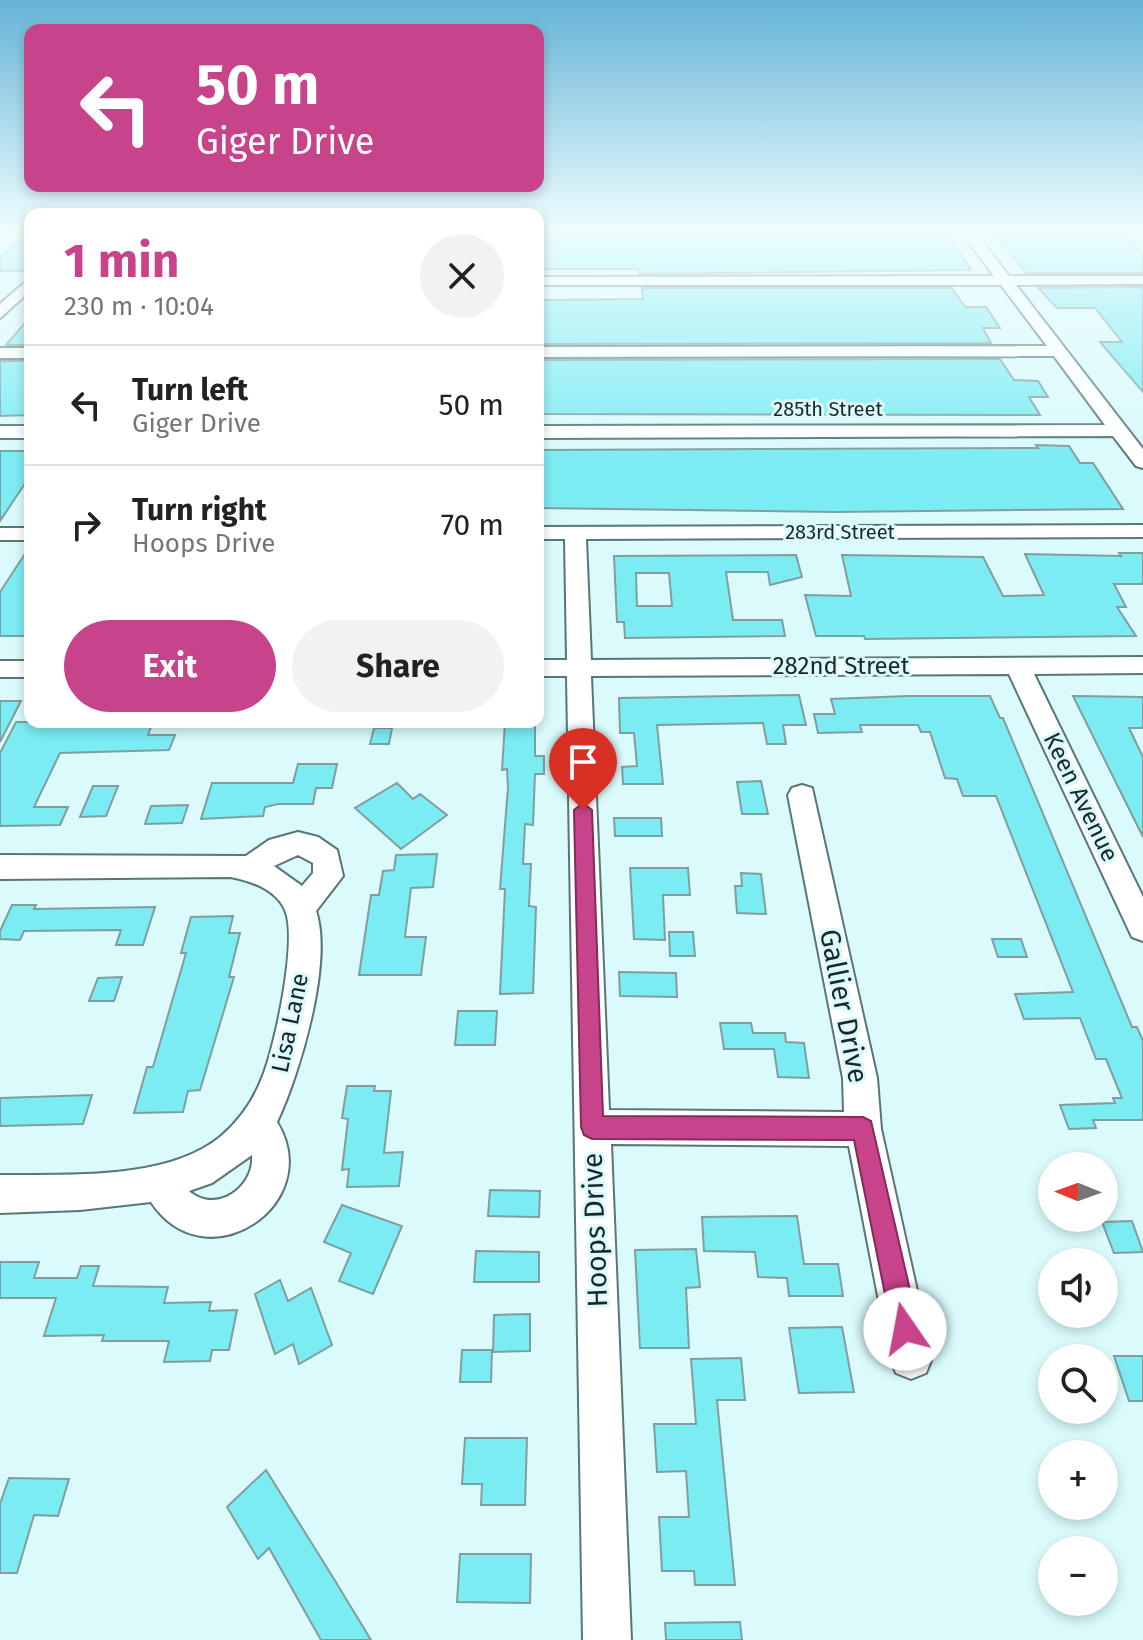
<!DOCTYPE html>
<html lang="en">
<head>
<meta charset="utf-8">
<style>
  body { margin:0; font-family:"Fira Sans",sans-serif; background:#f2f2f2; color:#222; height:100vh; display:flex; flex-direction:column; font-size:30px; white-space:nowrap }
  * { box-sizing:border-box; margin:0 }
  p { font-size:26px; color:#767676 }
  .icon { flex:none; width:44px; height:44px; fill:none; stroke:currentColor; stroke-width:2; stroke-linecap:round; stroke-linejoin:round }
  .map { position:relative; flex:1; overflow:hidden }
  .sheet { position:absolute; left:24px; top:208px; width:520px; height:520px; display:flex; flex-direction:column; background:#fff; border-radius:16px; box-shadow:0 4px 12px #0003 }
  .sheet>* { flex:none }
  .top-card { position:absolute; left:24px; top:24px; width:520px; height:168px; border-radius:16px; box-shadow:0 4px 12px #0003; background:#c7448a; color:#fff; overflow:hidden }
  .needle { width:52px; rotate:271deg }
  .tools { position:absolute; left:1038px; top:1152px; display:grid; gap:16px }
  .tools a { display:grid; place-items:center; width:80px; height:80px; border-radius:50%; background:#fff; box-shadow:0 4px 12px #0003; font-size:40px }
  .pin { position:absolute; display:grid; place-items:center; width:68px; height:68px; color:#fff; margin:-82px -34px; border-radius:50% 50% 50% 0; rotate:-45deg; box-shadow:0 0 8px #0007 }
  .pin .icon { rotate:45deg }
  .me { position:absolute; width:88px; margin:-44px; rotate:348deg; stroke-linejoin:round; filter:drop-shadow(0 0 6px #0008) }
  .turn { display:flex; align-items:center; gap:28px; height:168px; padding:0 40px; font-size:36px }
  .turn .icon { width:104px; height:104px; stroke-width:2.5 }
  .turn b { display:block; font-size:56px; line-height:68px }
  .round { display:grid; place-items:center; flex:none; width:84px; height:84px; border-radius:42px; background:#f2f2f2 }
  .overview { display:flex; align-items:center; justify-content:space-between; height:136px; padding:0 40px }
  h1 { font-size:48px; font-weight:700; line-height:60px; color:#c7448a }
  .action { display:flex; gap:16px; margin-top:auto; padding:16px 40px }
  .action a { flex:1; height:92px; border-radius:48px; background:#c7448a; color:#fff; font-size:32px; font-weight:700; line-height:92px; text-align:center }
  .action a+a { background:#f2f2f2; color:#222 }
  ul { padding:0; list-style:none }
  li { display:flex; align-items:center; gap:24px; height:120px; padding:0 40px; border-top:2px solid #e0e0e0 }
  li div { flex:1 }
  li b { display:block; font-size:30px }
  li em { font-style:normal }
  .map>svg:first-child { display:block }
  .building { fill:#7cecf3; stroke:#809e9f; stroke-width:2; fill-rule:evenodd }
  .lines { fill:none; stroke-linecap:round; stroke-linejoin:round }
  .minor-casing { stroke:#597677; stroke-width:4 }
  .minor { fill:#fff; fill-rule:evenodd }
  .route { fill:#c7448a; stroke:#812c5a; stroke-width:2 }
  .labels { text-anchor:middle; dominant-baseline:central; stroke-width:6; stroke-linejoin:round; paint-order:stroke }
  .far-street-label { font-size:20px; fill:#1a2627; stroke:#dafafc }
  .street-label { font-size:24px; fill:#1a2627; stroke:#dafafc }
  .near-street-label { font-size:28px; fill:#1a2627; stroke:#dafafc }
</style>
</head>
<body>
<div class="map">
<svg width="1143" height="1640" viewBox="0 0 1143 1640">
  <rect width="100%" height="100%" fill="#dafafc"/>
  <path class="building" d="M991,230H1119L1143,253V273H1026Z
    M30,231V271H0V257Z
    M945,231L971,270L640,274L639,269H538V232Z
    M1143,287V392L1100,342H1122L1095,308H1057L1038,288Z
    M642,288H952L965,307H986L1000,328H983L991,343L538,344V300L643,299Z
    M30,317V345H6Z
    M1000,359L1014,380L1038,381L1048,397H1029L1040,415L540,414L538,360Z
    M0,361H30V415L0,416Z
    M1036,445L1069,446L1080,463H1093L1123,509L835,512L538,508V450L1038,448Z
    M0,451H30V476L0,521Z
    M30,546V636H0V592Z
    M1119,553H1143V584H1114L1126,607H1117L1136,636L865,639L864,636H816L805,595L851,596L842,555L983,557L1003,596L1044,595L1025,554L1121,556Z
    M796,555L802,577L770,585L768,572H726L733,620H782L785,636L625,638L624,622H617L614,556ZM636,573H669L672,606H637Z
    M799,695L806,725H783L786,744H767L763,723L657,725L663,784H623L622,767L637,766L634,733H620L619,698Z
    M908,696H990L1000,718H1003L1132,1027H1137L1143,1041V1120H1093L1096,1128L1069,1129L1060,1105L1115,1103L1113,1098H1122L1106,1059H1096L1080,1018L1024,1019L1015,994L1073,992L996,796H963L957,779L945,778L930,732H921L918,725H860L862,732L818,733L814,714H835L831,699Z
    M1073,696L1143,697V728H1129L1143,757V837Z
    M0,701H21L0,742Z
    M16,722H153L148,735H175L169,750L60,753L34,807H68L60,825L0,826V753Z
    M505,722H535V756H544V774H535L533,825L525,824L523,864H531L529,906L536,907L533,993L500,994L505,889H500L508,787L507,769L502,770Z
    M374,728H392L389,744H370Z
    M298,764H337L332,788H316L313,804H278L265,807L263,816L201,819L212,783H293Z
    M761,781L768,814H742L737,782Z
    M397,783L413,799L420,794L447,815L401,849L355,808Z
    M93,786H118L106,816L80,817Z
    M188,805L182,823L145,824L151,806Z
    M614,818H661L662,836H615Z
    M437,854L433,887L411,888L405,937H426L421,975H359L371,895H379L383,871L394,870L396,855Z
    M630,868H688L690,895H663L665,940L634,939Z
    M741,873L761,874L766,914L737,913L735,886H742Z
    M12,905H36L34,909L155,907L143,945H116L121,930L24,931L20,940L0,939V931Z
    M233,916L229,933H240L229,977H234L200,1090L188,1091L183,1112L134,1113L147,1067H153L186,953H181L191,917Z
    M669,932H693L695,956H670Z
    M992,939H1021L1027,957H998Z
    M619,972L676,973L677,997L620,996Z
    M122,977L114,1001H89L98,978Z
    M458,1011H497L495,1045H455Z
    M720,1023H751L753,1033H785L786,1042L804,1043L809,1078L778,1077L774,1049H724Z
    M347,1086H375L374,1091H391L384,1153L403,1152L399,1186L347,1187L349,1169L342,1170L348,1119L342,1118Z
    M92,1095L83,1124L0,1126V1098Z
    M490,1190L540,1191L539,1217L488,1216Z
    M342,1205L402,1226L373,1294L339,1281L351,1253L324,1242Z
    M797,1216L804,1264H838L843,1296H789L787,1278L758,1277L755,1252L704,1251L702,1217Z
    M1132,1221L1143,1252L1114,1253L1102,1222Z
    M696,1249L700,1287L686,1288L689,1348H640L635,1250Z
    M476,1251L539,1252V1282H474Z
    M0,1262H39L34,1278H77L81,1266H99L93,1286L168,1287L164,1303L211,1302L209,1311L237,1310L229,1350H212L210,1361L164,1362L169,1341H102L104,1335L44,1336L56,1298H0Z
    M280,1280L288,1301L311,1288L332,1345L299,1364L293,1344L275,1354L255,1294Z
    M530,1314V1351L493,1352L494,1315Z
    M842,1327L854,1392L799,1393L789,1328Z
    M462,1350H492L491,1382H460Z
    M1114,1356H1143V1401H1129Z
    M741,1358L745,1400H717L735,1585H695L694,1571H662L659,1517H689L686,1471L657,1472L654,1424H696L691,1359Z
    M465,1438H527L525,1505H481L482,1484H462Z
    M266,1470L334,1579L371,1640H321L269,1548L258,1559L227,1507Z
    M9,1478L69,1479L58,1516L34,1515L17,1573H0V1504Z
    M460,1554H531L530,1603L457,1602Z
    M740,1622L742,1640H666L665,1623Z"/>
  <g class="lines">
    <defs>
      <path id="minor" d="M960,230H974L1009,276H1143V284L1016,285L1143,449V468L1136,466L1113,436L538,438V426L1105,425L1054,356L538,357V347L1047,346L1001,285H538V277L994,276Z
        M30,278V291L0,318V304Z
        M0,348H30V358H0Z
        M0,426H30V438H0Z
        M1143,525V537L586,539L591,660L1143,657V673L1034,674L1143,897V941L1132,937L1009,674L591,676L609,1110L844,1112L843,1078L788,795L792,788L802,785L812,788L877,1078L881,1129L932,1358L926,1373L911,1379L896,1373L890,1358L849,1146L611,1144L631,1640H583L567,676H538V660H567L565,539H538V527Z
        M0,528H30V540H0Z
        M0,661H30V677H0Z
        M298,832L318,837L337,850L343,876L316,911C333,962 300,1073 277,1122C327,1204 206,1285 151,1202L80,1210L0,1213V1175C66,1174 166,1181 220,1137C239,1121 253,1101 262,1078C275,1047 298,939 285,910C276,889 251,881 230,877L0,879V855L246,856L269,840ZM298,855L313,863V873L302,886L274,866ZM252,1155C255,1187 216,1215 189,1191L212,1183Z"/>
    </defs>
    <use href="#minor" class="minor-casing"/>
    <use href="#minor" class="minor"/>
  </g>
  <linearGradient id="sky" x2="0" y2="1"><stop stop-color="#65b4d6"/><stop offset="0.5" stop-color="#eefdfe"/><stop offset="1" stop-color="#eefdfe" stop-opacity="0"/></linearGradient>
  <rect width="1143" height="459" fill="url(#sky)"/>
  <path class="route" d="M583,803L592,810L603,1116L863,1117L871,1121L919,1329L915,1339L905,1342L896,1339L892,1329L854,1140L592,1139L584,1135L581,1127L574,810Z"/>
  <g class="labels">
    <g class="far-street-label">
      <text x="828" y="409">285th Street</text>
      <text x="840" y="532">283rd Street</text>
    </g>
    <g class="street-label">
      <text x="841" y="666">282nd Street</text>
      <text transform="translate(1081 797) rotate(64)">Keen Avenue</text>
      <text transform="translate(290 1023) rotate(-78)">Lisa Lane</text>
    </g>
    <g class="near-street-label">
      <text transform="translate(844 1006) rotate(79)">Gallier Drive</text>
      <text transform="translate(595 1230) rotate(-92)">Hoops Drive</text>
    </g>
  </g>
</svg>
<div class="tools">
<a><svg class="needle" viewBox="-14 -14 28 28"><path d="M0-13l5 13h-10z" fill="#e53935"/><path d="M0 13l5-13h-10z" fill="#767676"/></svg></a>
<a><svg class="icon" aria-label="sound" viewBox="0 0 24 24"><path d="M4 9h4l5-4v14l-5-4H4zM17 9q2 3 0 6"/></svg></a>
<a><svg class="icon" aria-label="search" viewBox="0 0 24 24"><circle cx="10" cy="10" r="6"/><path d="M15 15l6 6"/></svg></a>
<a>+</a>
<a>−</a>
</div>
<div class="pin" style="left:583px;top:810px;background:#d93025"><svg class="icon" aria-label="arrive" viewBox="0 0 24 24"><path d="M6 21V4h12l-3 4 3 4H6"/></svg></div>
<svg class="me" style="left:905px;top:1329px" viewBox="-20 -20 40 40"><circle r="19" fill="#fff"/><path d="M0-13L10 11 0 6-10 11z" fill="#c7448a"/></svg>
<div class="top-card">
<div class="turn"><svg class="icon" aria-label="left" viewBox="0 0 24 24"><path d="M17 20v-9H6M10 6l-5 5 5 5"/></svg><div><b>50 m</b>Giger Drive</div></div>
</div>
<section class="sheet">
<div class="overview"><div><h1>1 min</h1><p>230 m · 10:04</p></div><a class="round"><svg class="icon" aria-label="close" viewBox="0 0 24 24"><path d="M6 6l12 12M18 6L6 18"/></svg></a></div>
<ul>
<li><svg class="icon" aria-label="left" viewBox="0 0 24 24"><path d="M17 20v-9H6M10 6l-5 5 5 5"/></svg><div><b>Turn left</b><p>Giger Drive</p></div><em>50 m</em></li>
<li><svg class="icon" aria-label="right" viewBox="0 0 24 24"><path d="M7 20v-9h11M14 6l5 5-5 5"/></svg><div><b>Turn right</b><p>Hoops Drive</p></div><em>70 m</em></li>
</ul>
<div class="action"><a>Exit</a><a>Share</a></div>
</section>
</div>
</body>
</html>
